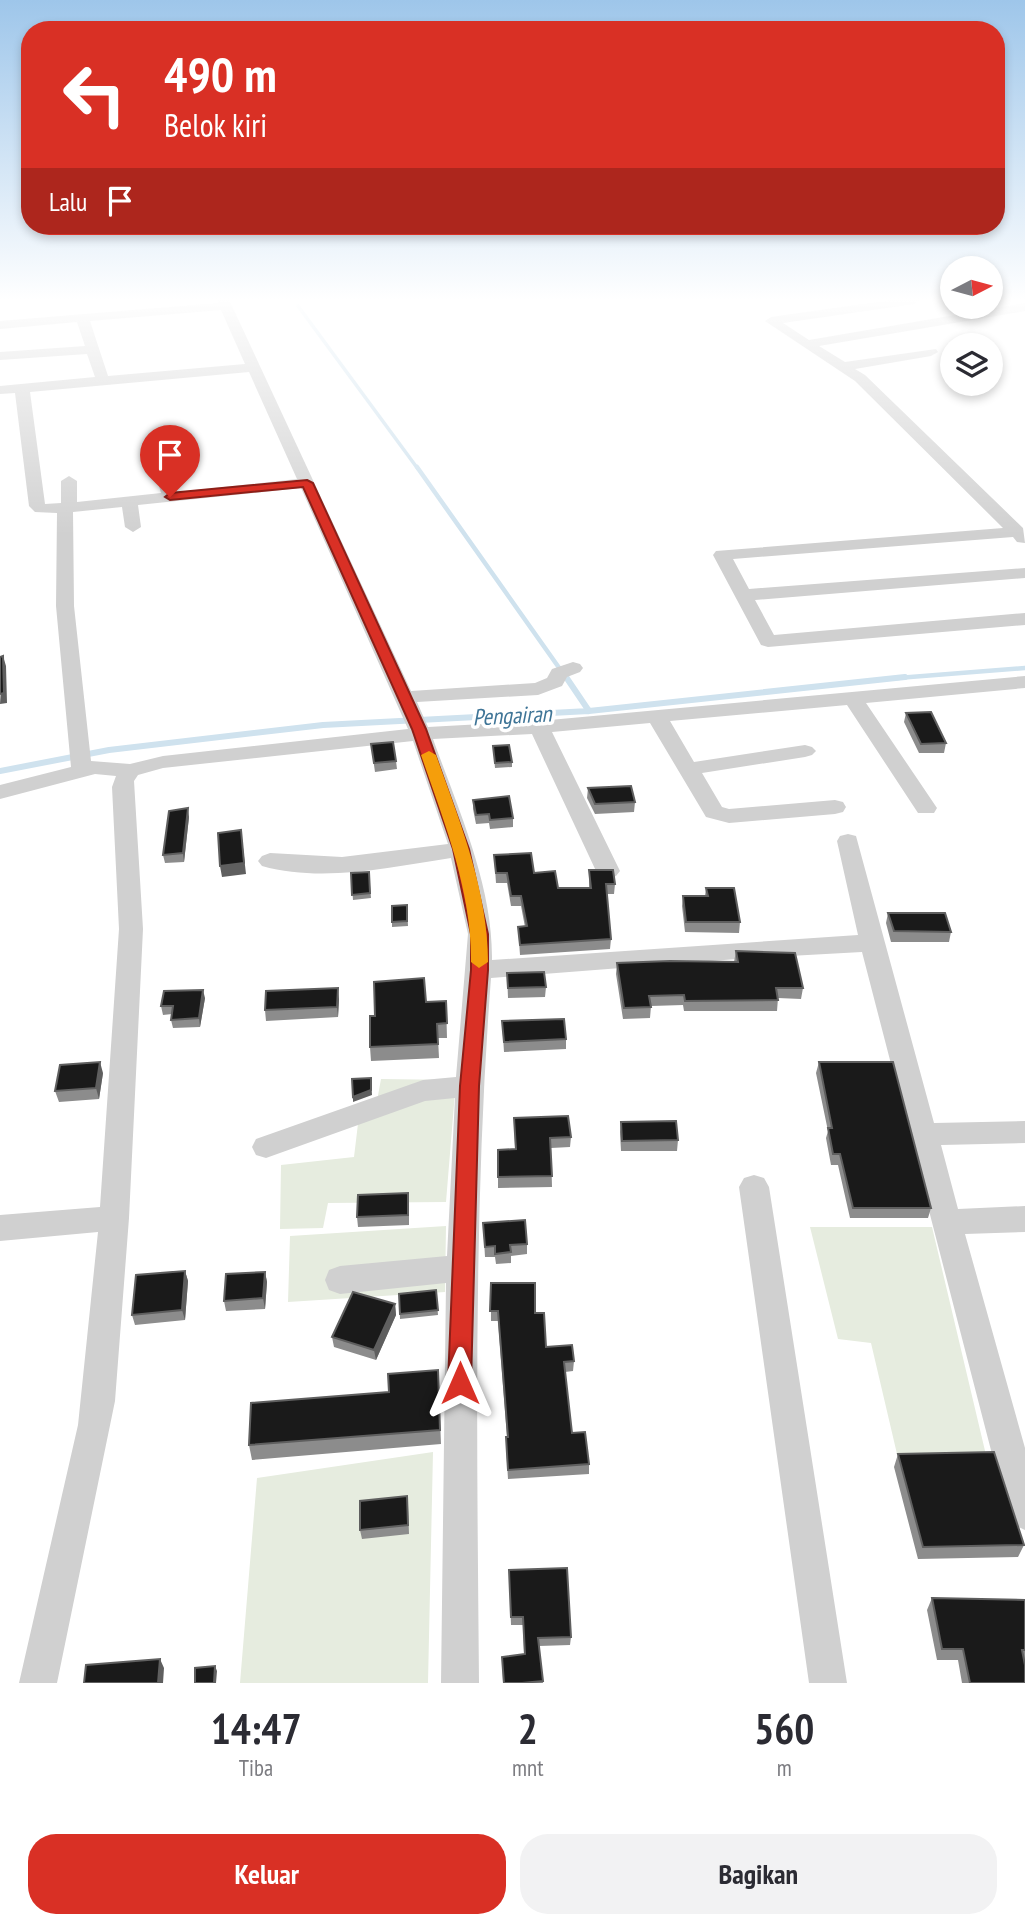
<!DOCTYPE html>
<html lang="id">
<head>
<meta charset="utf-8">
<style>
  body { margin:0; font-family:"PT Sans Narrow",sans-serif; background:#f2f2f3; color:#2b2b33; height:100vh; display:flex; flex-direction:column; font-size:26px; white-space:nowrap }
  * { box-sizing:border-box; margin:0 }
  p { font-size:23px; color:#7c7c81 }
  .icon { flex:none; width:38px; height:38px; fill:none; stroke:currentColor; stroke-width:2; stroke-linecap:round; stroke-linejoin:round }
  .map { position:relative; height:1683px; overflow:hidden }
  .drawer { display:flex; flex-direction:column; background:#fff; flex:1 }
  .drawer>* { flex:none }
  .hud { position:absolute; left:21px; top:21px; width:984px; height:214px; border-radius:28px; box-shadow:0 4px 10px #0003; background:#d93025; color:#fff; overflow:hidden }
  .needle { width:46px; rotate:84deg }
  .controls { position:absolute; left:940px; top:256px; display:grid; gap:14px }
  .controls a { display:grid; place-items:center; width:63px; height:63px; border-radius:50%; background:#fff; box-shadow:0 4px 10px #0003; font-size:35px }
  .pin { position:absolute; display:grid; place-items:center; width:60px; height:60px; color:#fff; margin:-72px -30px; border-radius:50% 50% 50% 0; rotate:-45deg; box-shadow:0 0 7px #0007 }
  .pin .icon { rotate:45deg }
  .me { position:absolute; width:77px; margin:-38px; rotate:0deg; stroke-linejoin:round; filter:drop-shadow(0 0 5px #0008) }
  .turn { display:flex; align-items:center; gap:24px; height:147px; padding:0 28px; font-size:32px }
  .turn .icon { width:91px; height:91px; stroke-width:2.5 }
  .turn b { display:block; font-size:49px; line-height:60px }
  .then { display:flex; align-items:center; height:66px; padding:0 28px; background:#0003; gap:14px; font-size:26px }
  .eta { display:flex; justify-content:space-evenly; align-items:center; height:119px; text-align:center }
  .eta b { font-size:42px; font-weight:700; line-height:49px }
  .cta { display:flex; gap:14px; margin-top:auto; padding:14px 28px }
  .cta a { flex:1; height:80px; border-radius:28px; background:#d93025; color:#fff; font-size:28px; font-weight:700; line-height:80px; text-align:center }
  .cta a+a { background:#f2f2f3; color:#2b2b33 }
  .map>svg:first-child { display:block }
  .green { fill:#e6ecdf }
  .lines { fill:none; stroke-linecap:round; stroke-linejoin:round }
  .stream-far2 { stroke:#cfe2ee; stroke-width:3.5 }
  .stream-far1 { stroke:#cfe2ee; stroke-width:4.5 }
  .stream { stroke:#cfe2ee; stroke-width:6 }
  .minor { fill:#d0d0d0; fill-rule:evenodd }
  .wall { fill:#8c8c8c }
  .shaded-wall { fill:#5f5f5f }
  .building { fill:#1a1a1a; stroke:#5f5f5f; stroke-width:2 }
  .route { fill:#d93025; stroke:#8d1f18; stroke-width:2 }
  .slow { fill:#f59e0b }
  .labels { text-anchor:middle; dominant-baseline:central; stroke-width:7; stroke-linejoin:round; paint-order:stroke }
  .water-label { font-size:23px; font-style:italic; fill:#3f7597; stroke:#fff }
</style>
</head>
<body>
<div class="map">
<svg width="1025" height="1683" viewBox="0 0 1025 1683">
  <rect width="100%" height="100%" fill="#fff"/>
  <path class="green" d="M381,1079L456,1080L446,1202L328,1203L323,1228L280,1229L281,1165L354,1157L360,1107L377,1101Z
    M446,1226L445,1292L288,1302L290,1236Z
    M810,1227H932L986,1455L897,1454L871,1343L838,1339Z
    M433,1452L428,1683H240L257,1478Z"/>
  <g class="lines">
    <path class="stream-far2" d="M298,306L418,469"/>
    <path class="stream-far1" d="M417,467L567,679
      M885,679L1025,668"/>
    <path class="stream" d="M566,677L589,711
      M0,771L109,750L323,725L589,711L905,677"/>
    <path class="minor" d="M217,300H229L232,306L411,691L535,683L547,678L552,669L573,662L580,664L583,668L580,672L567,677L562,686L538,695L417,702L428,727L539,721L1025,676V688L866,703L937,808L934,813H918L847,705L670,721L694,762L805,745L812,747L816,751L812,755L805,757L702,773L722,807L729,809L835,800L843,802L846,807L843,812L835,814L729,823L706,817L650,723L552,732L620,871L616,876L608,879L600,876L596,871L532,734L433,739C458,809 493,885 492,960L858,935L837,841L840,836L848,834L856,836L934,1123L1025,1121V1143L941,1145L958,1209L1025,1206V1232L965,1234L1025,1448V1530L1012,1524L1007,1512L862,952L737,959L491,978C473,1213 477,1447 479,1683H441L446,1283L340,1294L329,1290L325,1280L329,1270L340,1266L447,1256L455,1098L425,1101L266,1158L256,1155L252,1147L256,1139L423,1080L456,1077L468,934L451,858C391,867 323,883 262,866L258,861L262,856L270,853L342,857L448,844L413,741L163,768L138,775L134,781L143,929L129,1218L115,1401L57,1683H19L78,1425L98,1232L0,1241V1215L100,1207L119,929L112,787L116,776L95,774L0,799V785L71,767L56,606L57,513L35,512L29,506L15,393L0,394V386L95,377L87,354L0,360V352L85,346L77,322L0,329V321L218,303ZM221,310L245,364L108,376L90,321ZM249,372L297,479L177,492L163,444L155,439L147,444L161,493L77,502V481L69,476L61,481V503L45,504L30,392ZM301,488L408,729L163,756L130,764L91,761L74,606L73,512L122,507L125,527L133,532L141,527L138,505Z
      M891,300H920L914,304L783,323L809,340L1025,303V311L819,346L845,362L936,349L938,352L931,356L855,369L865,375L1023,528L1025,543L1017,542L1013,537L733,559L749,589L1025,568V578L755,600L774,635L1025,613V625L768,647L761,645L713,555L716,551L1003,528L855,381L765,321L771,317Z
      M754,1175L764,1178L769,1187L847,1683H809L739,1187L744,1178Z"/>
  </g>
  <path class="wall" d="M906,713L946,743L944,753H919L904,722Z
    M371,744L396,761L397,769L375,772Z
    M493,746L512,762V767L495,768Z
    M588,788L635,802L634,812L595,814L587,798Z
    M473,800L513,818V827L490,829L489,823L476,824L473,809Z
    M189,817L184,862L165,863L163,855Z
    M494,855L534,873L558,888H589V870L615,884L614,894H607L611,939L610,949L520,955L518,927H525L521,906H511L507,883H496Z
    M369,872L371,898L353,900L351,873Z
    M706,888L740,922L739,933L685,932L682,906L683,896H705Z
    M407,905L408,926L392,927V922Z
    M888,913L951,932L949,942H891L886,923Z
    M736,951L803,988L801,999L778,998L777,1011H684L683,1005L651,1006L650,1018L623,1019L616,974L617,963L734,962Z
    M507,973L546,987L545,997L508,998Z
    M205,998L200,1027L173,1028L171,1020L172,1014L163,1015L161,1006Z
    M339,999L338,1017L266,1021L265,1010Z
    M446,1001L447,1038H438L439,1058L371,1061L370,1047L375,1016L426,1002Z
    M502,1021L566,1039V1049L504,1052Z
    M819,1062L931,1208L928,1218H850L838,1165H831L826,1138L828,1131L816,1073Z
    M103,1073L99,1099L59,1102L55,1091Z
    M514,1118L571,1137L570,1147L551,1148L552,1187L498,1188V1150L515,1149Z
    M621,1122L678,1140L677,1151H621L620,1132Z
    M409,1204V1225L358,1227L357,1217Z
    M483,1223L527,1244V1254L511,1256V1263L496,1264L495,1257H485Z
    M185,1271L188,1281L185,1320L135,1325L132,1315Z
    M265,1272L267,1282L265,1309L226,1311L224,1301Z
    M491,1283L535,1313L546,1347L574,1361L573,1371L565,1372L572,1433L589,1464V1474L508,1479L506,1447L507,1437L498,1321H491Z
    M436,1290L438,1315L400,1319L399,1294Z
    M395,1304L396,1315L376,1360L334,1347L332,1337Z
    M438,1370L441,1444L252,1460L249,1445L389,1392Z
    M898,1454L1024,1545L1018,1557L918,1559L894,1467Z
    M408,1506L409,1534L362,1539L360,1530Z
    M509,1570L571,1637L570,1645L539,1646L543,1683H503L502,1657L524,1654L523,1625H511Z
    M932,1598L1025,1600V1683H962L958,1660H937L927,1610Z"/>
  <path class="shaded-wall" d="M3,656L6,666L7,703L0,704Z
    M188,808L189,817L184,862L183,853Z
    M241,830L246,874L222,877L220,866Z
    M338,988L339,999L338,1017L337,1007Z
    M203,990L205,998L200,1027L199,1018Z
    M100,1062L103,1073L99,1099L96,1088Z
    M371,1078L372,1095L353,1102V1097Z
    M185,1271L188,1281L185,1320L182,1310Z
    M265,1272L267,1282L265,1309L263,1298Z
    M395,1304L396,1315L376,1360L374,1350Z
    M160,1659L164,1668L163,1683H158Z
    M215,1666L217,1671L216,1683H214Z"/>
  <path class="building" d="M3,656L4,693L0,694V657Z
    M931,712L946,743L921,744L906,713Z
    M393,742L396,761L374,763L371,744Z
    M509,745L512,762L495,763L493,746Z
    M631,786L635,802L595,804L588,788Z
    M509,796L513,818L490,820L489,814L476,815L473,800Z
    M188,808L183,853L163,855L169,811Z
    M241,830L244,863L220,866L218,833Z
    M531,853L534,873L555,871L558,888H591L589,870H613L615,884H606L611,939L520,945L518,927L527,926L521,896H511L507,873H496L494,855Z
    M369,872L370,893L352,895L351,873Z
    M706,888H734L740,922H686L683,896H708Z
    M407,905V921L392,922V906Z
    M888,913H945L951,932L894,931Z
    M736,951L795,953L803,988H776L778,1000L685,1001L684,995L649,996L651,1007L624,1008L617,963L670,961L738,962Z
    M544,972L546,987L508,988L507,973Z
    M424,978L426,1002L446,1001L447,1023L437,1024L438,1044L370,1047V1016H375L374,982Z
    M338,988L337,1007L265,1010L266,991Z
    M203,990L199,1018L171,1020L173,1006H161L164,991Z
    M564,1019L566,1039L504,1042L502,1021Z
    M100,1062L96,1088L55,1091L60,1065Z
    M819,1062H893L931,1208H853L840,1154H833L828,1128H832Z
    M371,1078V1090L353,1097L352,1079Z
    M568,1116L571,1137L550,1138L552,1176L498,1177V1150L516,1149L514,1118Z
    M676,1121L678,1140L622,1141L621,1122Z
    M408,1193V1215L357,1217L358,1195Z
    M525,1220L527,1244L510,1245L511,1252L495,1254V1246L485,1247L483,1223Z
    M185,1271L182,1310L132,1315L136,1275Z
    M265,1272L263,1298L224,1301L226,1274Z
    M491,1283H535V1313H544L546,1347L572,1345L574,1361L564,1362L572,1433L585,1432L589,1464L508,1470L506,1437H508L498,1311H490Z
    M436,1290L438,1310L400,1314L399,1294Z
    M353,1292L395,1304L374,1350L332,1337Z
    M438,1370L440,1430L249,1445L251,1403L389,1392L388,1374Z
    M994,1452L1024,1545L923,1547L898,1454Z
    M407,1496L408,1525L360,1530V1501Z
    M567,1568L571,1637L538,1638L543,1681L522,1683H504L502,1657L525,1654L523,1617H511L509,1570Z
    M932,1598L1025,1600V1650H1022L1025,1665V1683H970L963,1649H942Z
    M160,1659L158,1683H84L86,1665Z
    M215,1666L214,1683H195V1668Z"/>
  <linearGradient id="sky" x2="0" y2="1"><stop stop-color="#9ec6ea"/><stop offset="0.56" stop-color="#fff"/><stop offset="1" stop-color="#fff" stop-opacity="0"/></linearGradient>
  <rect width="1025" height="535" fill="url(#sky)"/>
  <path class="route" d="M307,480L313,483L426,729L469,849L488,934V970L479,1086L471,1383L468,1390L460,1394L452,1390L448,1383L460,1086L471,970V934L453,849L412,729L303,487L170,500L165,497L170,493Z"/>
  <path class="slow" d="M429,751L436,755C460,822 488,891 488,962L479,968L471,962C472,891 444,822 421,755Z"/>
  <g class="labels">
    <g class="water-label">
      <text transform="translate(512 715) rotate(-3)">Pengairan</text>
    </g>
  </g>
</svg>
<div class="controls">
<a><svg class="needle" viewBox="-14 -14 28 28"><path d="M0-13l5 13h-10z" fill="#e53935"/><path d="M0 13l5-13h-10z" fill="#7c7c81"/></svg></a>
<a><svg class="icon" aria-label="layers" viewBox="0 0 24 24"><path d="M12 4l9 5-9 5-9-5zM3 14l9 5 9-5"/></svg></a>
</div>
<div class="pin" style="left:170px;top:497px;background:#d93025"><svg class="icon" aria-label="arrive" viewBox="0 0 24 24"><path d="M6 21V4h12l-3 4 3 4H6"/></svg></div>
<svg class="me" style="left:460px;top:1383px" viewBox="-20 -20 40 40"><path d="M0-17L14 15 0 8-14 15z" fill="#d93025" stroke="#fff" stroke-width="4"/></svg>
<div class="hud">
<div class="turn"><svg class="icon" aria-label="left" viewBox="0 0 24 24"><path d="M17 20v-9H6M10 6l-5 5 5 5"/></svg><div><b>490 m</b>Belok kiri</div></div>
<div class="then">Lalu<svg class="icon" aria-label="arrive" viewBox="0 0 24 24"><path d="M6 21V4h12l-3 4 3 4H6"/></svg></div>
</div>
</div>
<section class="drawer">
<div class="eta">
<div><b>14:47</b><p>Tiba</p></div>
<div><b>2</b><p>mnt</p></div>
<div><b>560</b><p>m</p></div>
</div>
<div class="cta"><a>Keluar</a><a>Bagikan</a></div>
</section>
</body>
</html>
